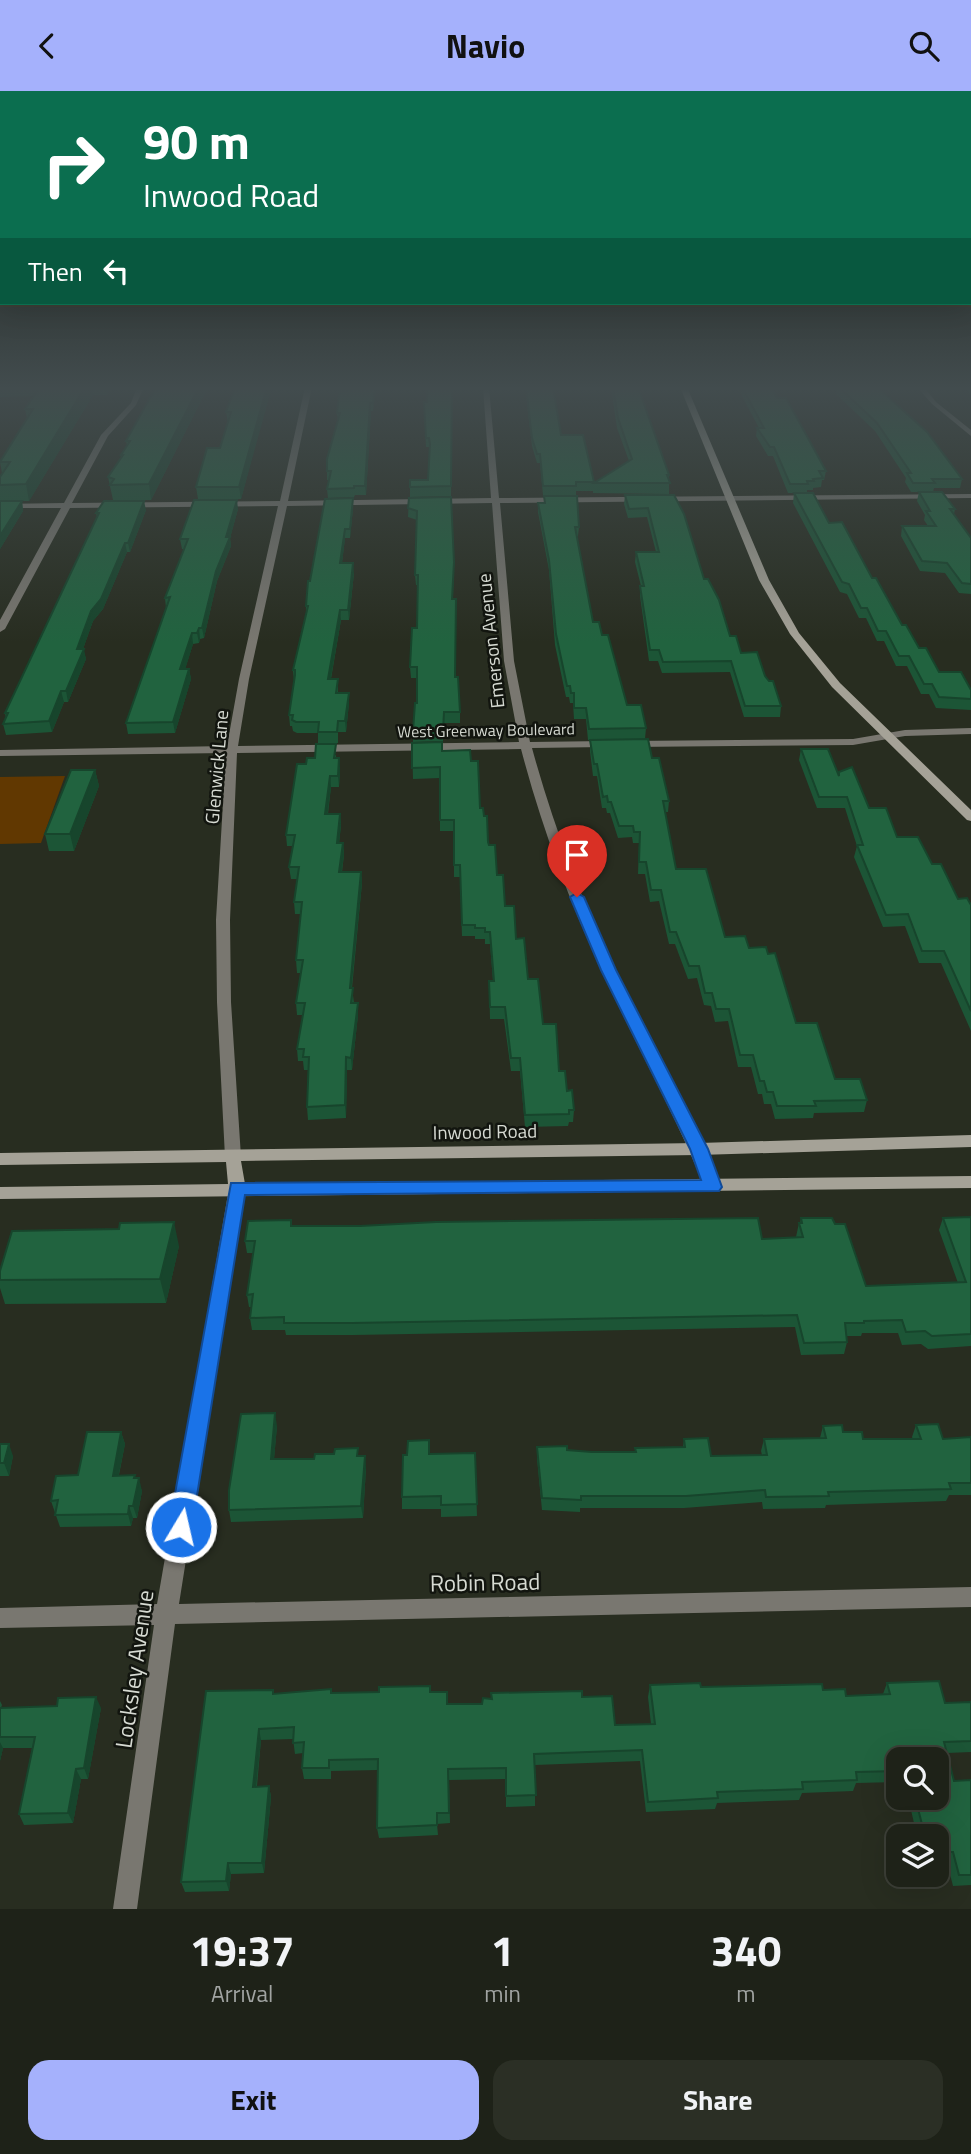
<!DOCTYPE html>
<html lang="en">
<head>
<meta charset="utf-8">
<style>
  body { margin:0; font-family:"Titillium Web",sans-serif; background:#2b2f25; color:#f1f3f6; height:100vh; display:flex; flex-direction:column; font-size:26px; white-space:nowrap }
  * { box-sizing:border-box; margin:0 }
  p { font-size:23px; color:#a1a4a2 }
  .icon { flex:none; width:38px; height:38px; fill:none; stroke:currentColor; stroke-width:2; stroke-linecap:round; stroke-linejoin:round }
  .map { position:relative; height:1818px; overflow:hidden }
  .drawer { display:flex; flex-direction:column; background:#1e2218; flex:1 }
  .drawer>* { flex:none }
  .top-card { position:absolute; left:0px; top:0px; width:971px; height:214px; box-shadow:0 7px 28px #0002,0 0 0 2px #3c3f37; background:#0b6e4f; color:#fff; overflow:hidden }
  .controls { position:absolute; left:886px; top:1656px; display:grid; gap:14px }
  .controls a { display:grid; place-items:center; width:63px; height:63px; border-radius:14px; background:#1e2218; box-shadow:0 7px 28px #0002,0 0 0 2px #3c3f37; font-size:35px }
  .pin { position:absolute; display:grid; place-items:center; width:60px; height:60px; color:#fff; margin:-72px -30px; border-radius:50% 50% 50% 0; rotate:-45deg; box-shadow:0 0 7px #0007 }
  .pin .icon { rotate:45deg }
  .me { position:absolute; width:77px; margin:-38px; rotate:9deg; stroke-linejoin:round; filter:drop-shadow(0 0 5px #0008) }
  .turn { display:flex; align-items:center; gap:24px; height:147px; padding:0 28px; font-size:32px }
  .turn .icon { width:91px; height:91px; stroke-width:2.5 }
  .turn b { display:block; font-size:49px; line-height:60px }
  .then { display:flex; align-items:center; height:66px; padding:0 28px; background:#0003; gap:14px; font-size:26px }
  .eta { display:flex; justify-content:space-evenly; align-items:center; height:119px; text-align:center }
  .eta b { font-size:42px; font-weight:700; line-height:49px }
  .button { display:flex; gap:14px; margin-top:auto; padding:14px 28px }
  .button a { flex:1; height:80px; border-radius:21px; background:#a5b1fc; color:#111; font-size:28px; font-weight:700; line-height:80px; text-align:center }
  .button a+a { background:#2b2f25; color:#f1f3f6 }
  header { display:flex; justify-content:space-between; align-items:center; height:91px; padding:0 28px; background:#a5b1fc; color:#111; font-size:32px; font-weight:700 }
  .map>svg:first-child { display:block }
  .green { fill:#613801 }
  .lines { fill:none; stroke-linecap:round; stroke-linejoin:round }
  .street { fill:#797770; fill-rule:evenodd }
  .secondary { fill:#a5a297; fill-rule:evenodd }
  .wall { fill:#1c5536 }
  .shaded-wall { fill:#17452c }
  .building { fill:#21633f; stroke:#17452c; stroke-width:2 }
  .route { fill:#1a73e8; stroke:#114b97; stroke-width:2 }
  .labels { text-anchor:middle; dominant-baseline:central; stroke-width:5; stroke-linejoin:round; paint-order:stroke }
  .far-street-label { font-size:16px; fill:#d6dad2; stroke:#12150f }
  .street-label { font-size:19px; fill:#d6dad2; stroke:#12150f }
  .near-street-label { font-size:23px; fill:#d6dad2; stroke:#12150f }
</style>
</head>
<body>
<header><svg class="icon" aria-label="back" viewBox="0 0 24 24"><path d="M15 5l-7 7 7 7"/></svg>Navio<svg class="icon" aria-label="search" viewBox="0 0 24 24"><circle cx="10" cy="10" r="6"/><path d="M15 15l6 6"/></svg></header>
<div class="map">
<svg width="971" height="1818" viewBox="0 0 971 1818">
  <rect width="100%" height="100%" fill="#282d20"/>
  <path class="green" d="M65,685L41,752L0,753V686Z"/>
  <g class="lines">
    <path class="street" d="M137,296H144L136,314L108,345L72,412L280,410L305,296H312L288,410L491,407L483,296H489L499,407L971,403V407L500,412L514,570L530,651L606,650L612,653L606,656L532,657C553,734 581,807 614,878C649,951 690,1020 720,1095L718,1099L712,1101L706,1099L704,1095C674,1020 634,951 601,878C568,807 541,734 521,658L237,662L230,829L231,911L241,1066L239,1070H227L225,1066L217,911L216,829L226,662L0,665V659L227,655L239,588L278,415L70,417L5,538L0,541V529L61,417H0V413L64,412L101,344L131,312ZM492,412L504,570L519,651L238,655L249,588L287,415Z
      M917,296H924L936,311L971,339V345L932,313Z
      M971,637V643L905,645L853,654L630,656L624,653L630,650L853,648L905,639Z
      M237,1091L243,1093L245,1097L179,1513L971,1496V1516L175,1533L137,1818H113L154,1534L0,1537V1517L157,1513L229,1097L231,1093Z"/>
    <path class="secondary" d="M680,296H687L769,489L799,542L840,592L971,719V730L967,729L832,596L790,543L759,489Z
      M971,1044V1056L699,1064L241,1070L245,1093L971,1085V1097L0,1108V1096L228,1093L226,1071L0,1074V1062L699,1052Z"/>
  </g>
  <path class="wall" d="M0,296H111L107,304H93L29,410H13H22L23,420L0,458V386L2,382L0,371L27,327L25,318L34,305L0,306Z
    M155,296H208L151,409H113L108,386L121,368V364L127,355L126,350Z
    M235,296L258,344L241,408H198L196,396L220,357L228,332L226,321Z
    M376,296L373,320H371L366,404H355L354,406L328,407L327,398L329,389H327V380L338,330L337,322Z
    M452,296L451,405L410,406V396L428,389L430,359L429,356H426L424,311H427Z
    M525,296H553L561,344H583L594,392L629,370L617,337L611,296H638L669,384V403L593,402V400H576V404H543L540,372H537L532,355Z
    M739,296H771L826,380L824,389H822L821,396L813,397V399H807V402H788L773,365H768L756,345L757,337H759L742,305Z
    M837,296H877L962,388L960,397H934L933,401H911L905,391L906,387L875,340L836,303Z
    M963,296H971V304Z
    M919,401L955,418L954,423L971,447V503L959,502L945,482L920,480L901,445L902,435H928L924,429L925,424L917,410Z
    M794,402L829,432L872,487L902,534L919,557L939,581L971,599V619L936,617L929,603H921L907,575H896L884,550H877L866,527H859L847,503L840,501L793,412Z
    M625,404H674L704,488L730,545L741,562L765,585L781,615L780,626H744L730,581L662,582L658,570H649L640,505V495H641L635,471L636,461H656L647,426L628,427L624,413Z
    M544,405L579,436L578,445H577L593,531L602,544L627,614L646,637L645,648L588,649L586,628H574L573,612H570L569,606H566L555,554L549,479L538,421V412H544Z
    M353,407V417L350,447H345L342,472L354,482L349,529H341L331,588H338V602H349V612L346,641H338V652H318V642H297L293,640L292,635H290L289,624L294,590L293,579L306,522V515L310,490Z
    M409,407L454,471L453,508L455,586L460,621V632H444L443,650L413,651V640L417,612V587H411L410,576L417,537L418,494H416L415,484L417,429L408,426Z
    M238,418L230,447L231,455L217,490L204,547L200,548L199,552L193,553L185,578H189L191,588L175,642L128,643L126,632L166,517L165,507L184,458H182L180,448Z
    M146,419L130,461H127L103,518L93,530L83,558L86,568L68,611H64L52,641L6,644L3,633L6,627L5,622L97,426L96,422Z
    M590,649L652,667L669,710L668,721H665L676,778L725,846L749,857L796,932L835,988L867,1009L864,1021L814,1022L813,1027L775,1028L771,1013H764L762,1003H758L751,976H738L728,930L715,931L711,915L704,914L697,887L688,888L675,853H669L659,810L650,811L645,783H638L639,752H633L632,746L618,747L610,722H607L606,717H602L597,685H593L590,660Z
    M412,652L443,660L471,670L480,717L484,725L488,751L505,815L543,933L574,1019L573,1031H569L568,1035L525,1036L520,980H511L504,928H490L489,890H493L490,853H485V848H475V845H462L460,786H454V740H440V687L413,688Z
    M801,658L838,683L869,717L897,746L932,773L958,808L971,814V940L941,872H919L905,835L883,836L854,766L857,755L845,717H817L799,669Z
    M336,664V667L340,678L339,696H331L328,723H340L341,734L339,752H343L344,764L342,781H361L362,792L352,897L354,912L358,924L352,979H347L346,1027L308,1029L307,1016L308,979H304L303,970H298L297,958L303,924H297L296,912L301,882H297L296,869L301,823H295L294,811L298,788H291L289,776L293,755H287L286,744L306,673Z
    M95,679L99,695L74,760H49L45,743Z
    M971,1126V1255L928,1258L921,1253L902,1254L898,1242H862L861,1245H846L847,1251L844,1263L801,1264L795,1236L353,1244H286L285,1239H252L250,1227L252,1216H249L247,1204L253,1162H247L245,1150L292,1135L762,1148L796,1146L799,1132H800L801,1127L835,1133L866,1195L958,1192L939,1139L943,1127Z
    M179,1155L166,1212L5,1213L0,1197V1180Z
    M916,1334L943,1348L971,1346V1404H949L946,1410L826,1414L825,1417L763,1418L762,1411L684,1417H580V1421L542,1419L537,1368V1356L592,1361H635V1357L683,1356L684,1348L711,1365L762,1364L761,1360L764,1348L820,1347L823,1335L863,1348H913L912,1346Z
    M277,1335L274,1368H314L366,1377L363,1427L231,1431L229,1419Z
    M121,1341L125,1353L119,1384L136,1387L142,1400L137,1427H133L131,1435L60,1436L51,1410L78,1384Z
    M0,1353L13,1365L9,1385H0Z
    M475,1362L477,1425L441,1426V1418H402V1406L429,1363Z
    M887,1592L945,1612L971,1611V1661L947,1662L954,1690L971,1689V1794L953,1795L947,1771H936V1745H917L908,1706H936L898,1668V1691L856,1692L853,1700L802,1702L799,1709L717,1712L715,1718L646,1721L640,1670L535,1674V1715L506,1716V1688L449,1689L450,1732L437,1733L438,1744L379,1747L377,1737L378,1679L331,1680V1688H304L302,1677L303,1662L295,1663L293,1648L261,1649L257,1695H269L271,1706L264,1782L231,1783L229,1800L185,1801L181,1791L273,1599L274,1603L331,1598L332,1602L431,1601L447,1613H482L582,1606L615,1634L651,1633L648,1606L650,1594L823,1599L846,1605L883,1603Z
    M0,1610L2,1614L1,1617H101L88,1688H81L73,1732L24,1734L19,1723L32,1657H3L0,1670Z"/>
  <path class="shaded-wall" d="M85,296H91L93,304L29,410L26,393Z
    M106,296H111L107,304Z
    M199,296H208L151,409L149,393Z
    M267,296H272L241,408L239,396Z
    M375,296H376L373,320V312Z
    M370,312L371,320L366,404L365,395Z
    M353,407V417L350,447V438Z
    M237,409L238,418L230,447L231,455L217,490L204,547L202,537L216,480Z
    M22,410L23,420L0,458V445Z
    M144,410L146,419L130,461L128,452Z
    M345,438V447L341,482L340,472Z
    M125,452L127,461L103,518L93,530L79,569L77,558L91,520Z
    M353,472L354,482L349,529L348,519Z
    M340,519L341,529L329,598L328,588Z
    M199,537L200,548L199,552L197,542Z
    M192,542L193,553L182,589L180,578Z
    M84,558L86,568L68,611L66,600Z
    M189,578L191,588L175,642L173,631Z
    M61,600L64,611L52,641L49,630Z
    M349,602V612L346,641L345,630Z
    M339,667L340,678L339,696L338,685Z
    M95,679L99,695L74,760L70,743Z
    M330,685L331,696L326,735L325,723Z
    M340,723L341,734L338,764L337,752Z
    M343,752L344,764L340,792L339,781Z
    M361,781L362,792L350,910V897Z
    M358,912V924L352,979L351,967Z
    M346,966L347,979L346,1027L345,1014Z
    M174,1131L179,1155L166,1212L160,1188Z
    M275,1322L277,1335L273,1380L271,1368Z
    M121,1341L125,1353L116,1397L113,1385Z
    M9,1353L13,1365L9,1385L4,1372Z
    M365,1365L366,1377L363,1427L361,1415Z
    M135,1384L137,1394L139,1387L142,1400L137,1427L133,1415Z
    M129,1415L133,1427L131,1435L128,1423Z
    M96,1606L101,1617L88,1688L84,1677Z
    M259,1638L261,1649L255,1706L253,1696Z
    M0,1651L3,1657L0,1670Z
    M76,1678L81,1688L73,1732L68,1722Z
    M269,1695L271,1706L264,1782L262,1772Z
    M228,1772L231,1783L229,1800L226,1790Z"/>
  <path class="building" d="M40,296H85L26,393L0,394V386L10,371H0L33,318H25Z
    M156,296H199L149,393L110,394L114,388L108,386L123,364H121L130,350H126Z
    M235,296H267L239,396H196L207,357H220L231,321H226Z
    M340,296H375L373,312H370L365,395H354V397L327,398L331,380H327V368L340,322H337Z
    M427,296H452L451,395L410,396V389H428L430,353L429,347H426L424,311H427Z
    M526,296H553L561,344H583L594,391H576V395H543L540,363H537L532,347Z
    M613,296H638L669,384H667L670,392H594L632,368L618,327Z
    M742,296H771L777,307H786L826,380H819L823,387L813,388L814,390H807L808,393H790L774,356H770L757,337H764Z
    M839,296H877L927,341L962,388H932L935,392H913L907,382H911L877,332Z
    M919,401H942L955,418H950L971,447V493L962,492L947,472L922,470L902,435H936L926,420H930Z
    M794,402H813L829,432L842,431L872,487H876L902,534H906L919,557H926L939,581H961L971,599V608L939,606L932,593H924L909,565H899L886,540H878L867,517H861L849,493L842,491Z
    M625,404H674L684,423L704,488H708L719,509L730,545H736L741,562L757,561L765,585L769,590H773L781,615H745L731,570L663,571L659,559H650L640,495H644L636,461H659L648,417L629,418Z
    M544,405H577L579,436H575L593,531H599L602,544H608L627,614H641L646,637L589,638L586,617H574V602H571L570,595H567L556,543L549,469L538,412H545Z
    M451,406L454,471L452,508H456L455,586H458L460,621H444L443,640H413L415,612H417V576H410L412,537H417L418,484H415L417,420L408,417L409,407Z
    M353,407L350,438H345L340,472H353L348,519H340L328,588H338L336,602H349L345,630H338L337,641H318L319,631H296L292,629L293,624H289L295,584V579H293L308,515H306L308,490H310L325,408Z
    M194,409H237L226,446H230L216,480L202,537H199L197,542H192L180,578H189L173,631L126,632L170,506L165,507L188,448H180Z
    M0,410H22L0,445Z
    M104,410H144L128,452H125L101,508L91,520L77,558H84L66,600H61L49,630L3,633L8,622H5L99,422H96Z
    M648,648L652,667H659L669,710H663L676,778H706L725,846L745,845L749,857L766,856L768,863L775,862L796,932H817L835,988H860L867,1009L814,1010L816,1015H777L773,1001H767L764,990H760L753,964H740L729,918H716L712,902H705L699,875H689L676,841H670L661,799H651L646,771H639L640,741H634L633,735H619L611,711H608L607,705L603,706L597,673H594L590,649Z
    M442,651V660L470,659L471,670H478L480,717H483L484,725H487L488,751L489,754H495L497,784H503L505,815H514L516,848L524,847L528,888H538L543,933H556L559,980H565L567,1000L572,999L574,1019H569V1023L525,1024L520,967H511L505,916H490L489,890H494L490,841H485V837H475V834H462L460,774H454V729H440V676L412,677V652Z
    M316,653H336L334,667H339L338,685H330L325,723H340L337,752H343L339,781H361L350,897H353L351,912H358L351,967L346,966L345,1014L307,1016L309,966H303L304,958H297L305,912H296L303,869H296L302,811H294L299,776H289L295,744H286L297,673H306L307,667H315Z
    M801,658H828L839,685V681L852,676L869,717H886L897,746H918L932,773H941L958,808L967,807L971,814V920L944,860H922L908,823L886,824L857,754H863L847,706H819Z
    M71,679H95L70,743H45Z
    M971,1126V1243L932,1245L925,1240L906,1241L902,1229L864,1230V1232H845L847,1251L804,1252L797,1224L352,1232H284V1226L250,1227L253,1203L247,1204L255,1150H245L248,1130L291,1129V1135H360L436,1131L758,1127L762,1148L803,1146L799,1132H802L801,1127H832L835,1133H845L866,1195L966,1191L943,1127Z
    M174,1131L160,1188L0,1189V1180L12,1140L119,1138L120,1132Z
    M275,1322L271,1368H314L315,1363H334L335,1358L358,1357L357,1365H365L361,1415L229,1419V1399L241,1323Z
    M938,1333L943,1348L971,1346V1392H949L951,1398L828,1401L829,1405L766,1406L765,1399L686,1405H581V1409L542,1407L537,1356L567,1355V1359L592,1361H636L635,1357L685,1356L684,1348L708,1347L711,1365L767,1364L764,1348L826,1347L823,1335L842,1334L843,1341H862L863,1348H921L916,1334Z
    M87,1341H121L113,1385L135,1384L134,1387H139L133,1415H129L128,1423L55,1424L58,1409L51,1410L56,1385L78,1384Z
    M429,1349V1363L475,1362L477,1413L441,1414V1405L402,1406L403,1364H407L408,1350Z
    M0,1353H9L4,1372H0Z
    M939,1590L945,1612L971,1611V1650L944,1651L954,1690L971,1689V1784H959L953,1761H936V1745H925L915,1706H936V1668H898V1680L856,1681L857,1689L802,1691L803,1698L717,1701L718,1707L648,1711L642,1659L534,1663L536,1704L506,1705V1677L448,1678L449,1722H437V1734L377,1737L378,1668L329,1669V1677H302L304,1651L293,1652L294,1636L259,1638L253,1696L269,1695L262,1772H228L226,1790L181,1791L206,1600L273,1599V1603L331,1598V1602L379,1601V1596L430,1595V1601H447V1613H482L483,1607L492,1608L491,1602L582,1600V1606L612,1605L615,1634L655,1633L650,1594L700,1592L701,1596L822,1593L823,1599L845,1598L846,1605L890,1603L887,1592Z
    M96,1606L84,1677L76,1678L68,1722L19,1723L35,1646H0V1617L57,1615L58,1607Z"/>
  <linearGradient id="sky" x2="0" y2="1"><stop stop-color="#161912"/><stop offset="0.54" stop-color="#424c4e"/><stop offset="1" stop-color="#424c4e" stop-opacity="0"/></linearGradient>
  <rect width="971" height="551" fill="url(#sky)"/>
  <path class="route" d="M577,802L584,806L616,879L708,1058L722,1096L719,1100L245,1104L192,1436L189,1444L181,1447L172,1444L169,1436L231,1092L701,1089L690,1058L601,879L570,806Z"/>
  <g class="labels">
    <g class="far-street-label">
      <text transform="translate(486 639) rotate(-1)">West Greenway Boulevard</text>
    </g>
    <g class="street-label">
      <text transform="translate(490 550) rotate(-96)">Emerson Avenue</text>
      <text transform="translate(216 676) rotate(-85)">Glenwick Lane</text>
      <text transform="translate(485 1040) rotate(-1)">Inwood Road</text>
    </g>
    <g class="near-street-label">
      <text transform="translate(485 1491) rotate(-1)">Robin Road</text>
      <text transform="translate(134 1578) rotate(-82)">Locksley Avenue</text>
    </g>
  </g>
</svg>
<div class="controls">
<a><svg class="icon" aria-label="search" viewBox="0 0 24 24"><circle cx="10" cy="10" r="6"/><path d="M15 15l6 6"/></svg></a>
<a><svg class="icon" aria-label="layers" viewBox="0 0 24 24"><path d="M12 4l9 5-9 5-9-5zM3 14l9 5 9-5"/></svg></a>
</div>
<div class="pin" style="left:577px;top:806px;background:#d93025"><svg class="icon" aria-label="arrive" viewBox="0 0 24 24"><path d="M6 21V4h12l-3 4 3 4H6"/></svg></div>
<svg class="me" style="left:181px;top:1436px" viewBox="-20 -20 40 40"><circle r="17" fill="#1a73e8" stroke="#fff" stroke-width="3"/><path d="M0-11L8 9 0 5-8 9z" fill="#fff"/></svg>
<div class="top-card">
<div class="turn"><svg class="icon" aria-label="right" viewBox="0 0 24 24"><path d="M7 20v-9h11M14 6l5 5-5 5"/></svg><div><b>90 m</b>Inwood Road</div></div>
<div class="then">Then<svg class="icon" aria-label="left" viewBox="0 0 24 24"><path d="M17 20v-9H6M10 6l-5 5 5 5"/></svg></div>
</div>
</div>
<section class="drawer">
<div class="eta">
<div><b>19:37</b><p>Arrival</p></div>
<div><b>1</b><p>min</p></div>
<div><b>340</b><p>m</p></div>
</div>
<div class="button"><a>Exit</a><a>Share</a></div>
</section>
</body>
</html>
